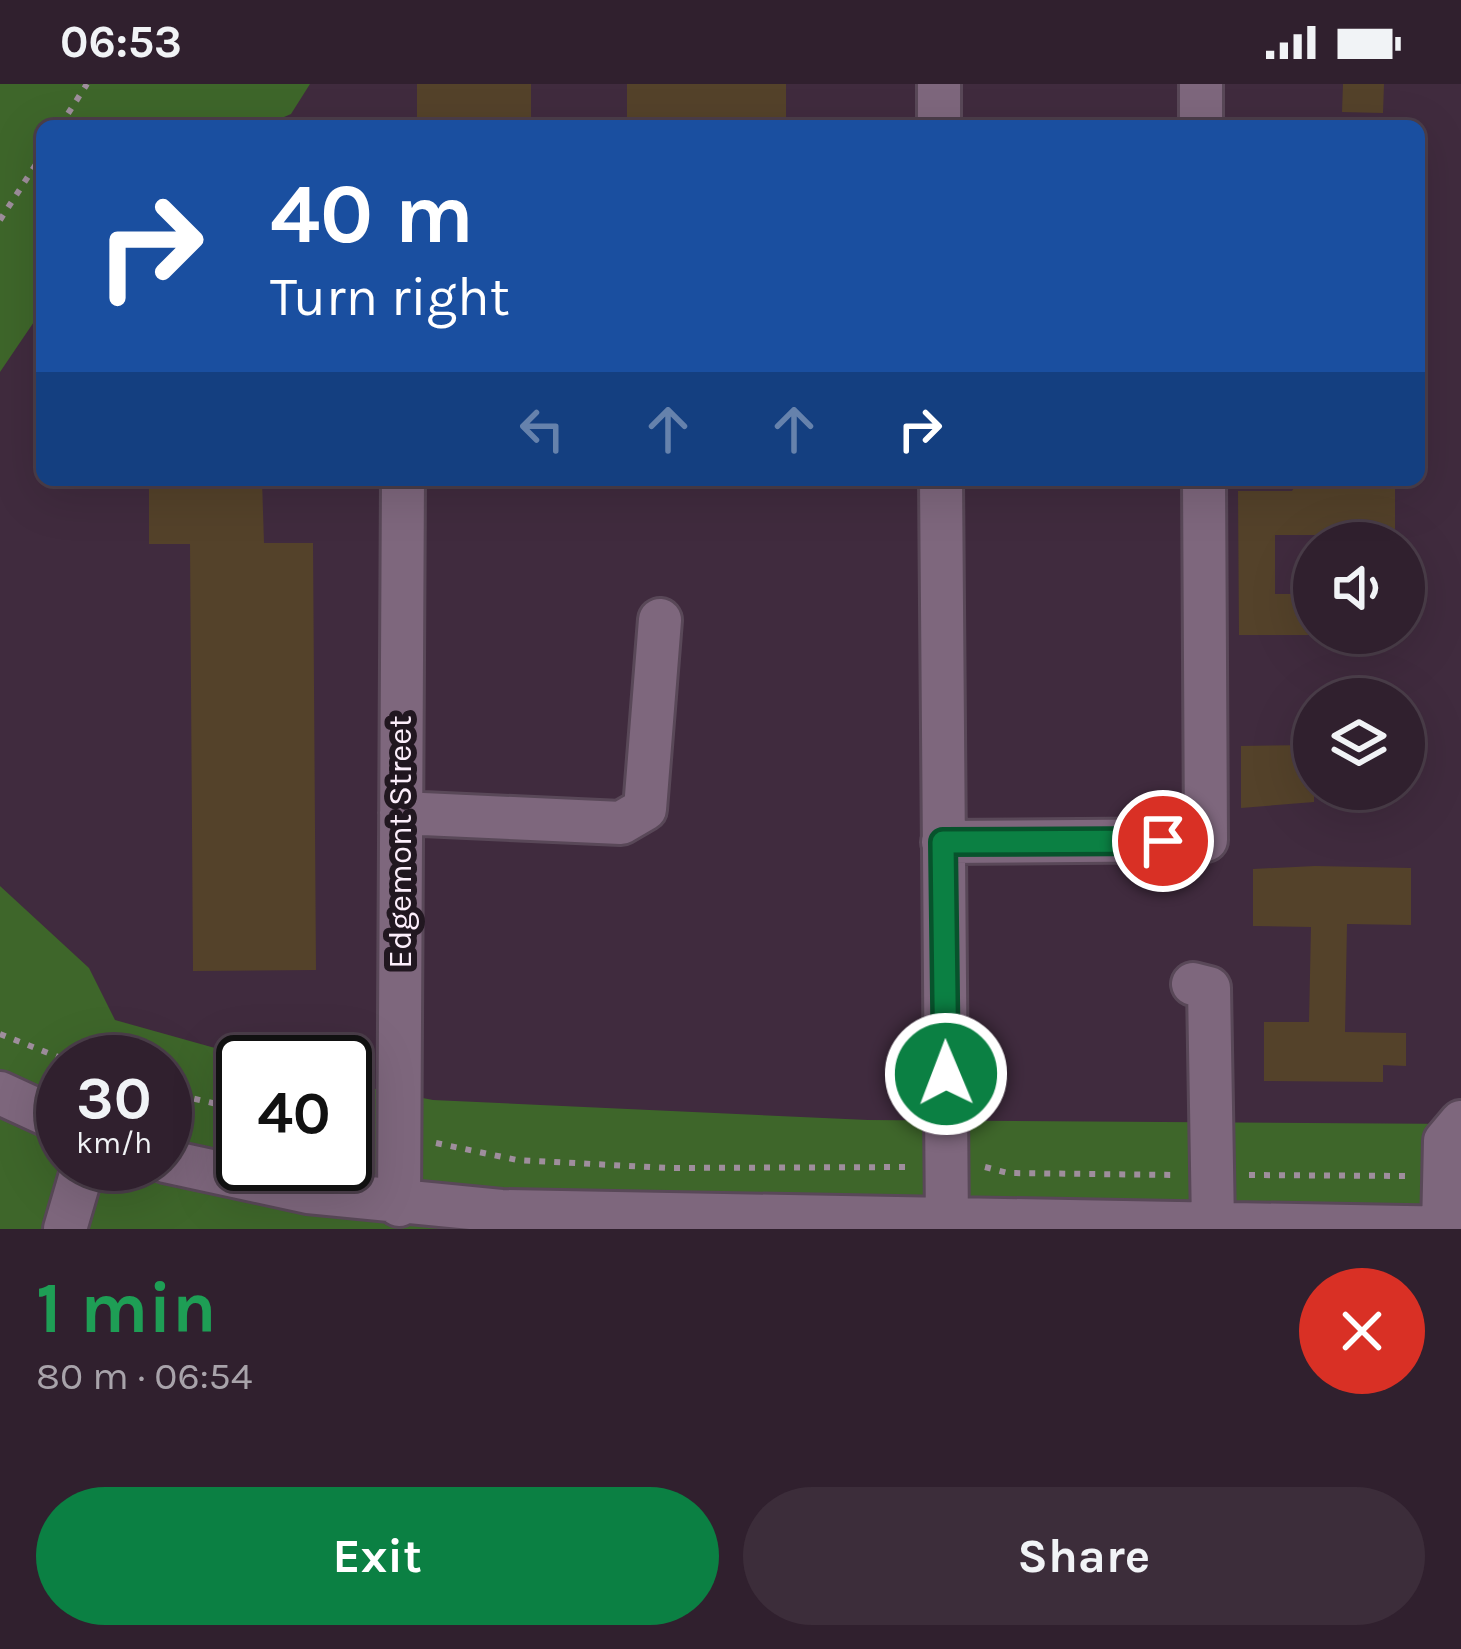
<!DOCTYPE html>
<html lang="en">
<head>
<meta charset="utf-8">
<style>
  body { margin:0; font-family:Karla,sans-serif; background:#3c2d3a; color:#f1f3f6; height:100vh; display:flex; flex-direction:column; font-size:45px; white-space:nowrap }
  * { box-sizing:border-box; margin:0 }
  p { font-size:39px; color:#a8a3aa }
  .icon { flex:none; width:66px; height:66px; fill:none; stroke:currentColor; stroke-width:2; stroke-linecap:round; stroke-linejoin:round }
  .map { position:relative; height:1145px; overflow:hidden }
  .panel { display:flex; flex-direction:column; background:#30202e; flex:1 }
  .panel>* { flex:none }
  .top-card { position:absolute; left:36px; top:36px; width:1389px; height:366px; border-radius:18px; box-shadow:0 12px 48px #0002,0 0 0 3px #4b3e4a; background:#1a4fa0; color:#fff; overflow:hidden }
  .buttons { position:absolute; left:1293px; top:438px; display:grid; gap:24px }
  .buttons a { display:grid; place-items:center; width:132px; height:132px; border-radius:50%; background:#30202e; box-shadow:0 12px 48px #0002,0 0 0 3px #4b3e4a; font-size:60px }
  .speed { position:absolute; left:36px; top:951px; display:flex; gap:24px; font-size:60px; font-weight:700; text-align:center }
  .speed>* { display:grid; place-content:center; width:156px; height:156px; border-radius:50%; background:#30202e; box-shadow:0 12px 48px #0002,0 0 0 3px #4b3e4a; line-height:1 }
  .speed small { font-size:30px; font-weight:400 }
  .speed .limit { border:6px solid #111; border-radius:18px; background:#fff; color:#111 }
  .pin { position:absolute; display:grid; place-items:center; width:102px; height:102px; color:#fff; margin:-51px; border:6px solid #fff; border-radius:50%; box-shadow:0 3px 12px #0007 }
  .me { position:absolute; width:132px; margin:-66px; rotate:359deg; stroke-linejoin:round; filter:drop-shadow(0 0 9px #0008) }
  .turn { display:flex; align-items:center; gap:42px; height:252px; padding:0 36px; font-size:54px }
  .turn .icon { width:156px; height:156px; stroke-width:2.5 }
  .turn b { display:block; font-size:84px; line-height:102px }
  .lanes { display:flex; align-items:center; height:114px; padding:0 36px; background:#0003; justify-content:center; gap:60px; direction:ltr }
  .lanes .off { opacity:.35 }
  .round { display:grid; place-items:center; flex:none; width:126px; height:126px; border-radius:63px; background:#3c2d3a }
  .headline { display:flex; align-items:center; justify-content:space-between; height:204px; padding:0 36px }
  h1 { font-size:72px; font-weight:700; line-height:90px; color:#1e9e55 }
  .primary-button { display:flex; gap:24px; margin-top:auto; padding:24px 36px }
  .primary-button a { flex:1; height:138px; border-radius:72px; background:#0b8043; color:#fff; font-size:48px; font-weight:700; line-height:138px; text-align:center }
  .primary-button a+a { background:#3c2d3a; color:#f1f3f6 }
  .status { display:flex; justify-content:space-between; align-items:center; height:84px; padding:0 60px; background:#30202e; direction:ltr }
  .status svg { height:33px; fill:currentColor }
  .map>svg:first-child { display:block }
  .green { fill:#3e662a; fill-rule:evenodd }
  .building { fill:#54422a }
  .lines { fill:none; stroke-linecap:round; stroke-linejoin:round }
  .minor-casing { stroke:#594858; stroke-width:48 }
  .path { stroke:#9f8e9d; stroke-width:6; stroke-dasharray:6 9; stroke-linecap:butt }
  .minor { stroke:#7e677d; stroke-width:42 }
  .route-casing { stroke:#07532c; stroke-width:30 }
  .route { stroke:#0b8043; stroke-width:21 }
  .labels { text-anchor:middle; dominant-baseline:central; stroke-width:12; stroke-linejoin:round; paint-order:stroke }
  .street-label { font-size:33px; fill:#fceefb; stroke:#211720 }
</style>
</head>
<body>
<div class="status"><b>06:53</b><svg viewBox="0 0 49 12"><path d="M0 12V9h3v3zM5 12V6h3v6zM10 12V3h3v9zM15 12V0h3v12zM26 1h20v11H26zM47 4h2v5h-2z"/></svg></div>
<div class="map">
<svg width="1461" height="1145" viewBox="0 0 1461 1145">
  <rect width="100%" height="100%" fill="#402b3e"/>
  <path class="green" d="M0,0H310L291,30L263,42H42V226L0,288Z
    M0,802L89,884L115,936L265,978H243V1080H345V999L433,1016L868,1036L1461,1040V1145H0ZM63,978H165V1080H63Z"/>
  <path class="building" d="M417,0H531V42H417Z
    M627,0H786V42H627Z
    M1343,0H1384L1383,29L1342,28Z
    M149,396H262L264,459H313L316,886L193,887L190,460H149Z
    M1299,396L1395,398V451H1275V510H1314V551H1239L1238,407H1292Z
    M1314,661V718L1241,724V662Z
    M1315,782L1411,784V841L1347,840L1345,948L1406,949V982L1383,981V998L1264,997V938H1309L1311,843L1253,842V785Z"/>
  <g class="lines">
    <defs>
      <path id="minor" d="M939,0V42
        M1201,0V42
        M941,396L947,1145
        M401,729L621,739L645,725L660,536
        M943,758L1206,756L1204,396
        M1193,900L1209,904L1213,1141
        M0,1009L63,1038
        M165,1077L308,1108L501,1127L1461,1144
        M399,1121L403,396
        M1443,1144L1445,1057L1461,1038
        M65,1145L84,1080"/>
    </defs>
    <use href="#minor" class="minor-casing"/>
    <path class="path" d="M60,42L87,0
      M0,136L42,71
      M0,950L71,978
      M165,1008L243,1026
      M345,1044L364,1046
      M436,1059L517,1076L668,1084L907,1083
      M985,1083L1008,1089L1175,1091
      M1249,1091L1409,1092"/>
    <use href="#minor" class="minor"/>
  </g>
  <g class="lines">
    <defs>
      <path id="route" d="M946,990L943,758L1163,757"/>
    </defs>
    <use href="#route" class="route-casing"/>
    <use href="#route" class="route"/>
  </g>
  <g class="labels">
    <g class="street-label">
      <text transform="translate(400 758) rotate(-90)">Edgemont Street</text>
    </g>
  </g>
</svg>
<div class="buttons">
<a><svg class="icon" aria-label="sound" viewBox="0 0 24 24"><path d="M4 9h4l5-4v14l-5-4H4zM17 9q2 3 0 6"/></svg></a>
<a><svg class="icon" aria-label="layers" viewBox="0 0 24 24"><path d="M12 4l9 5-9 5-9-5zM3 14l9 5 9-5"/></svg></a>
</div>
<div class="speed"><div>30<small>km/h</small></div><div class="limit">40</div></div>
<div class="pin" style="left:1163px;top:757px;background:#d93025"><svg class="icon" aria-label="arrive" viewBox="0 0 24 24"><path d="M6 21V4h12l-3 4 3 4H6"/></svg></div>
<svg class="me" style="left:946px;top:990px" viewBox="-20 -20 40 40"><circle r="17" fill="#0b8043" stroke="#fff" stroke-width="3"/><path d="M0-11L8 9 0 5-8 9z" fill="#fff"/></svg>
<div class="top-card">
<div class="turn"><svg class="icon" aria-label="right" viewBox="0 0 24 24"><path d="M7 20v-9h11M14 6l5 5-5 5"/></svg><div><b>40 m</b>Turn right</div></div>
<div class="lanes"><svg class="icon off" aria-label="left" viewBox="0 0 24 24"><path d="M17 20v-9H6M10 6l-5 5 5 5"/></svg><svg class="icon off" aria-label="ahead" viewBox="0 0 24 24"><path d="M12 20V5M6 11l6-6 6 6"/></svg><svg class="icon off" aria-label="ahead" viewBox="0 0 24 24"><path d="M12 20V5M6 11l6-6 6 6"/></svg><svg class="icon" aria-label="right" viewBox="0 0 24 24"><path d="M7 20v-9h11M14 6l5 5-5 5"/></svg></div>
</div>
</div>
<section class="panel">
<div class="headline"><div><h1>1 min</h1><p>80 m · 06:54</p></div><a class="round" style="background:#d93025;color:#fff"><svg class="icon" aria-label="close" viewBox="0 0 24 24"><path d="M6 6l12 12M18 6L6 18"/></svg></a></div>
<div class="primary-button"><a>Exit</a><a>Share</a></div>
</section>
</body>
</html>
